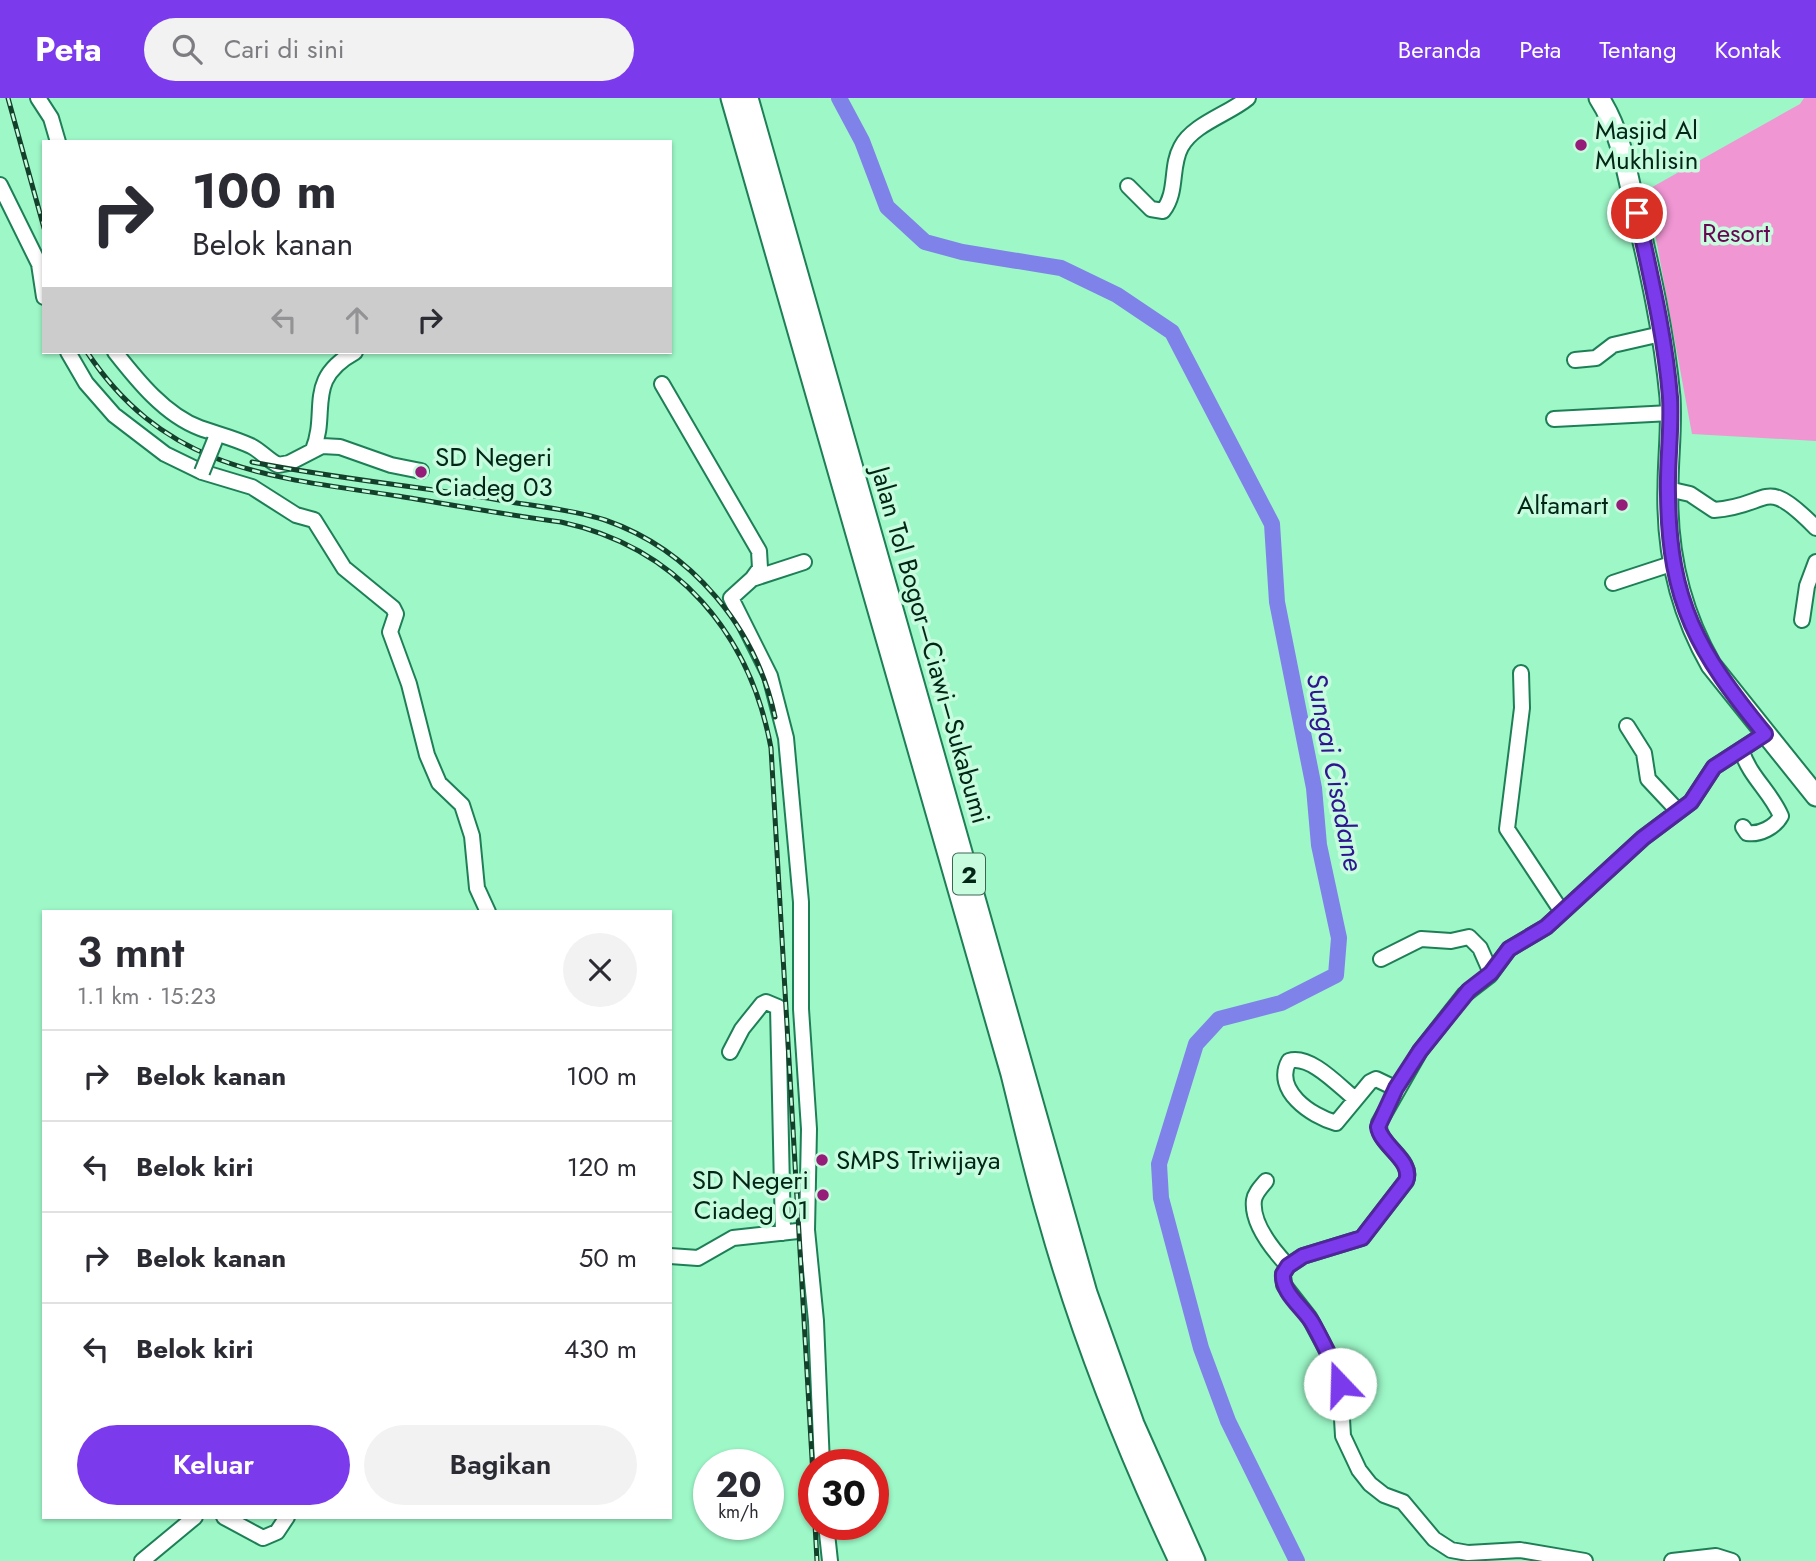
<!DOCTYPE html>
<html lang="id">
<head>
<meta charset="utf-8">
<style>
  body { margin:0; font-family:Jost,sans-serif; background:#f2f2f3; color:#2b2b33; height:100vh; display:flex; flex-direction:column; font-size:26px; white-space:nowrap }
  * { box-sizing:border-box; margin:0 }
  p { font-size:23px; color:#7c7c81 }
  .icon { flex:none; width:38px; height:38px; fill:none; stroke:currentColor; stroke-width:2; stroke-linecap:round; stroke-linejoin:round }
  .map { position:relative; flex:1; overflow:hidden }
  .panel { position:absolute; left:42px; top:812px; width:630px; height:609px; display:flex; flex-direction:column; background:#fff; border-radius:0px; box-shadow:0 2px 5px #0004 }
  .panel>* { flex:none }
  .guide { position:absolute; left:42px; top:42px; width:630px; height:214px; border-radius:0px; box-shadow:0 2px 5px #0004; background:#fff; color:#2b2b33; overflow:hidden }
  .speed { position:absolute; left:693px; top:1351px; display:flex; gap:14px; font-size:35px; font-weight:700; text-align:center }
  .speed>* { display:grid; place-content:center; width:91px; height:91px; border-radius:50%; background:#fff; box-shadow:0 2px 5px #0004; line-height:1 }
  .speed small { font-size:18px; font-weight:400 }
  .speed .limit { border:10px solid #d22; background:#fff; color:#111 }
  .pin { position:absolute; display:grid; place-items:center; width:60px; height:60px; color:#fff; margin:-30px; border:4px solid #fff; border-radius:50%; box-shadow:0 2px 7px #0007 }
  .me { position:absolute; width:77px; margin:-38px; rotate:339deg; stroke-linejoin:round; filter:drop-shadow(0 0 5px #0008) }
  .turn { display:flex; align-items:center; gap:24px; height:147px; padding:0 35px; font-size:32px }
  .turn .icon { width:91px; height:91px; stroke-width:2.5 }
  .turn b { display:block; font-size:49px; line-height:60px }
  .lanes { display:flex; align-items:center; height:66px; padding:0 35px; background:#0003; justify-content:center; gap:35px; direction:ltr }
  .lanes .off { opacity:.35 }
  .round { display:grid; place-items:center; flex:none; width:74px; height:74px; border-radius:37px; background:#f2f2f3 }
  .headline { display:flex; align-items:center; justify-content:space-between; height:119px; padding:0 35px }
  h1 { font-size:42px; font-weight:600; line-height:52px }
  .cta { display:flex; gap:14px; margin-top:auto; padding:14px 35px }
  .cta a { flex:1; height:80px; border-radius:42px; background:#7c3aed; color:#fff; font-size:28px; font-weight:600; line-height:80px; text-align:center }
  .cta a+a { background:#f2f2f3; color:#2b2b33 }
  ul { padding:0; list-style:none }
  li { display:flex; align-items:center; gap:21px; height:91px; padding:0 35px; border-top:2px solid #e1e1e2 }
  li div { flex:1 }
  li b { display:block; font-size:26px }
  li em { font-style:normal }
  header { display:flex; align-items:center; gap:42px; box-sizing:border-box; height:98px; padding:0 35px; background:#7c3aed; color:#fff }
  header strong { font-size:33px }
  nav { display:flex; gap:38px; margin-inline-start:auto; font-size:24px }
  .search { width:490px; height:63px; background:#f2f2f3; display:flex; align-items:center; gap:18px; box-sizing:border-box; padding:0 24px; border-radius:38px; color:#7c7c81; font-size:26px }
  .map>svg:first-child { display:block }
  .green { fill:#f096d3 }
  .lines { fill:none; stroke-linecap:round; stroke-linejoin:round }
  .river { stroke:#7f82e9; stroke-width:16 }
  .minor-casing { stroke:#1e7f56; stroke-width:18 }
  .highway-casing { stroke:#1e7f56; stroke-width:23 }
  .minor { stroke:#fff; stroke-width:14 }
  .highway { stroke:#fff; stroke-width:19 }
  .rail-casing { stroke:#14402b; stroke-width:5 }
  .rail { stroke:#c8fcdf; stroke-width:2.5; stroke-dasharray:8; stroke-linecap:butt }
  .minor-bridge-casing { stroke:#1e7f56; stroke-width:18; stroke-linecap:butt }
  .minor-bridge { stroke:#fff; stroke-width:14 }
  .route-casing { stroke:#51269a; stroke-width:18 }
  .route { stroke:#7c3aed; stroke-width:12 }
  .poi-dot { fill:#951c78; stroke:#c8fcdf; stroke-width:2.5 }
  .labels { text-anchor:middle; dominant-baseline:central; stroke-width:7; stroke-linejoin:round; paint-order:stroke }
  .shield { fill:#c8fcdf; stroke:#3c6652; stroke-width:2 }
  .shield-label { font-size:24px; font-weight:bold; fill:#002615 }
  .poi-label { font-size:26px; fill:#002615; stroke:#c8fcdf; text-anchor:start }
  .park-label { font-size:26px; fill:#670752; stroke:#c8fcdf }
  .street-label { font-size:26px; fill:#002615; stroke:#c8fcdf }
  .water-label { font-size:28px; font-style:italic; fill:#2f1691; stroke:#c8fcdf }
</style>
</head>
<body>
<header>
<strong>Peta</strong>
<div class="search"><svg class="icon" aria-label="search" viewBox="0 0 24 24"><circle cx="10" cy="10" r="6"/><path d="M15 15l6 6"/></svg>Cari di sini</div>
<nav><a>Beranda</a><a>Peta</a><a>Tentang</a><a>Kontak</a></nav>
</header>
<div class="map">
<svg width="1816" height="1463" viewBox="0 0 1816 1463">
  <rect width="100%" height="100%" fill="#9df7c7"/>
  <path class="green" d="M1804,0H1816V343L1692,336L1647,92L1800,6Z"/>
  <g class="lines">
    <path class="river" d="M839,0L862,43L887,109L925,144L962,154L1061,170L1117,197L1172,234L1272,426L1277,504L1314,690L1319,747L1339,840L1336,877L1281,905L1219,921L1196,946L1159,1066L1161,1100L1201,1250L1228,1323L1297,1463"/>
    <defs>
      <path id="minor" d="M38,0L51,20L58,44
        M0,87L39,166L44,199
        M1128,88L1151,111L1163,113C1178,94 1170,69 1181,49C1193,26 1229,16 1248,0
        M68,254L86,285L114,317L165,356L202,374L252,389L296,417L314,422L344,470L393,510L396,516L390,534L409,586L427,657L439,685L462,707L472,738L477,790L488,814
        M115,254C137,282 165,317 200,330C217,336 234,340 251,348C261,353 268,362 278,367L289,365L322,348L340,349L391,367L421,373
        M1575,262L1596,260L1613,247L1661,236
        M662,286L759,453L760,470L752,481
        M1554,321L1671,315
        M313,352C329,313 304,282 355,254
        M1668,391L1690,396L1714,412C1772,408 1762,375 1816,430
        M804,464L752,481L731,500L770,578L786,640L801,804V911L809,1031L807,1132
        M1613,485L1671,466
        M1802,522L1807,488L1816,464
        M1521,575L1522,610L1507,731L1562,814
        M1627,628L1644,655L1648,681L1678,713
        M1742,654C1751,680 1770,693 1781,718C1775,729 1760,737 1747,735L1743,729
        M1381,861L1421,841L1451,843L1469,839L1480,850L1491,875
        M730,954L742,931L762,906L766,904L778,909L783,1135
        M1354,1000C1339,988 1310,956 1289,963C1273,992 1311,1018 1336,1025L1370,984L1376,981L1397,991
        M1266,1083C1261,1089 1255,1095 1254,1102C1251,1125 1274,1153 1288,1168
        M670,1158L698,1160L733,1140L807,1132L816,1223L822,1367
        M224,1419L263,1440L277,1434L287,1419
        M826,1426L830,1463
        M142,1463L195,1419
        M1585,1463L1520,1452L1468,1455L1451,1452L1434,1441L1403,1404L1384,1397L1370,1386L1359,1372L1343,1338L1340,1286L1334,1266L1309,1219L1284,1187L1283,1176L1288,1168L1303,1158L1362,1140L1406,1083C1415,1061 1376,1047 1379,1025L1420,953L1464,897L1490,877L1509,851L1546,829L1643,740L1691,704L1714,669L1765,636
        M1672,1463L1716,1458L1732,1463"/>
      <path id="highway" d="M731,0L1011,976C1023,1024 1034,1073 1048,1120C1081,1238 1127,1353 1179,1463
        M748,0L1087,1195L1134,1326L1195,1463
        M1599,0C1620,32 1627,73 1635,110C1650,172 1664,235 1670,299C1672,329 1668,359 1668,389C1666,453 1679,511 1711,567L1816,698"/>
    </defs>
    <use href="#minor" class="minor-casing"/>
    <use href="#highway" class="highway-casing"/>
    <use href="#minor" class="minor"/>
    <use href="#highway" class="highway"/>
    <defs>
      <path id="rail" d="M8,0L44,130
        M87,254C165,372 270,379 398,398C453,407 507,417 561,424C677,449 750,535 771,650L814,1395
        M252,364C337,381 425,389 511,404C542,409 574,412 605,422C692,452 756,530 775,619
        M815,1426L817,1463"/>
    </defs>
    <use href="#rail" class="rail-casing"/>
    <use href="#rail" class="rail"/>
    <defs>
      <path id="minor-bridge" d="M202,374L215,342"/>
    </defs>
    <use href="#minor-bridge" class="minor-bridge-casing"/>
    <use href="#minor-bridge" class="minor-bridge"/>
  </g>
  <g class="lines">
    <defs>
      <path id="route" d="M1340,1286C1334,1265 1324,1246 1313,1226C1305,1211 1281,1195 1283,1176L1288,1168L1303,1158L1362,1140L1406,1083C1414,1063 1381,1048 1378,1029L1396,990L1420,953L1469,892L1491,875L1509,851L1546,829L1643,740L1691,704L1714,669L1765,636C1698,554 1669,505 1668,396C1667,363 1672,331 1670,299C1665,237 1650,176 1637,115"/>
    </defs>
    <use href="#route" class="route-casing"/>
    <use href="#route" class="route"/>
  </g>
  <g class="poi-dot">
    <circle cx="1581" cy="47" r="7"/>
    <circle cx="421" cy="374" r="7"/>
    <circle cx="1622" cy="407" r="7"/>
    <circle cx="822" cy="1062" r="7"/>
    <circle cx="823" cy="1097" r="7"/>
  </g>
  <g class="labels">
    <rect class="shield" x="953" y="755.5" width="32" height="41" rx="5"/>
    <g class="shield-label">
      <text x="969" y="776">2</text>
    </g>
    <g class="poi-label">
      <text x="1595" y="32">Masjid Al<tspan x="1595" dy="30">Mukhlisin</tspan></text>
      <text x="435" y="359">SD Negeri<tspan x="435" dy="30">Ciadeg 03</tspan></text>
      <text x="1608" y="407" text-anchor="end">Alfamart</text>
      <text x="836" y="1062">SMPS Triwijaya</text>
      <text x="809" y="1082" text-anchor="end">SD Negeri<tspan x="809" dy="30">Ciadeg 01</tspan></text>
    </g>
    <g class="park-label">
      <text x="1736" y="135">Resort</text>
    </g>
    <g class="street-label">
      <text transform="translate(931 547) rotate(74)">Jalan Tol Bogor–Ciawi–Sukabumi</text>
    </g>
    <g class="water-label">
      <text transform="translate(1335 674) rotate(79)">Sungai Cisadane</text>
    </g>
  </g>
</svg>
<div class="speed"><div>20<small>km/h</small></div><div class="limit">30</div></div>
<div class="pin" style="left:1637px;top:115px;background:#d93025"><svg class="icon" aria-label="arrive" viewBox="0 0 24 24"><path d="M6 21V4h12l-3 4 3 4H6"/></svg></div>
<svg class="me" style="left:1340px;top:1286px" viewBox="-20 -20 40 40"><circle r="19" fill="#fff"/><path d="M0-13L10 11 0 6-10 11z" fill="#7c3aed"/></svg>
<div class="guide">
<div class="turn"><svg class="icon" aria-label="right" viewBox="0 0 24 24"><path d="M7 20v-9h11M14 6l5 5-5 5"/></svg><div><b>100 m</b>Belok kanan</div></div>
<div class="lanes"><svg class="icon off" aria-label="left" viewBox="0 0 24 24"><path d="M17 20v-9H6M10 6l-5 5 5 5"/></svg><svg class="icon off" aria-label="ahead" viewBox="0 0 24 24"><path d="M12 20V5M6 11l6-6 6 6"/></svg><svg class="icon" aria-label="right" viewBox="0 0 24 24"><path d="M7 20v-9h11M14 6l5 5-5 5"/></svg></div>
</div>
<section class="panel">
<div class="headline"><div><h1>3 mnt</h1><p>1.1 km · 15:23</p></div><a class="round"><svg class="icon" aria-label="close" viewBox="0 0 24 24"><path d="M6 6l12 12M18 6L6 18"/></svg></a></div>
<ul>
<li><svg class="icon" aria-label="right" viewBox="0 0 24 24"><path d="M7 20v-9h11M14 6l5 5-5 5"/></svg><div><b>Belok kanan</b></div><em>100 m</em></li>
<li><svg class="icon" aria-label="left" viewBox="0 0 24 24"><path d="M17 20v-9H6M10 6l-5 5 5 5"/></svg><div><b>Belok kiri</b></div><em>120 m</em></li>
<li><svg class="icon" aria-label="right" viewBox="0 0 24 24"><path d="M7 20v-9h11M14 6l5 5-5 5"/></svg><div><b>Belok kanan</b></div><em>50 m</em></li>
<li><svg class="icon" aria-label="left" viewBox="0 0 24 24"><path d="M17 20v-9H6M10 6l-5 5 5 5"/></svg><div><b>Belok kiri</b></div><em>430 m</em></li>
</ul>
<div class="cta"><a>Keluar</a><a>Bagikan</a></div>
</section>
</div>
</body>
</html>
